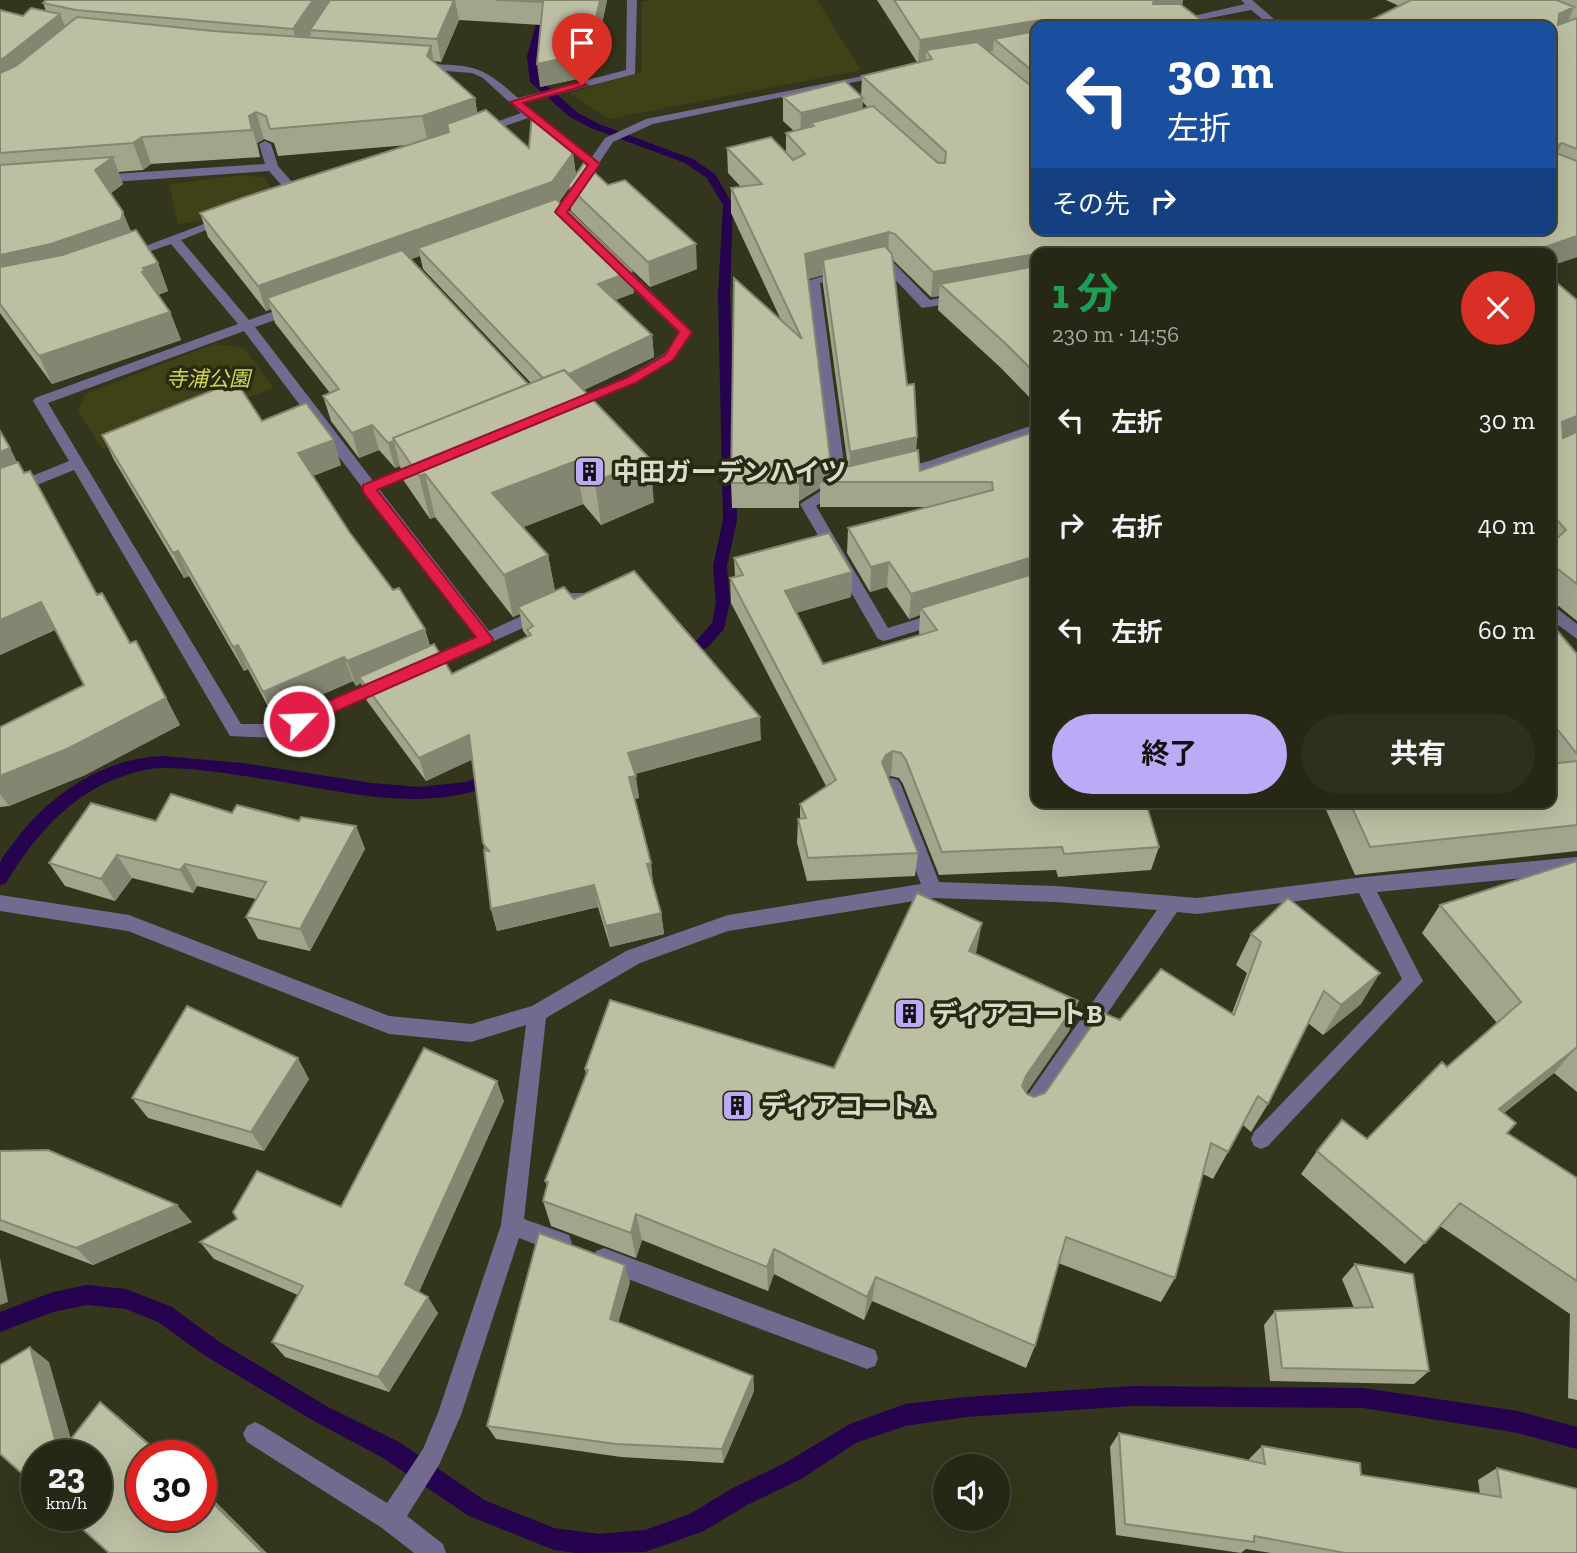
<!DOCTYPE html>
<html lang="ja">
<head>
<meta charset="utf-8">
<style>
  body { margin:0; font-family:"Zilla Slab","Noto Sans JP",serif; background:#2e301e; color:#f1f3f6; height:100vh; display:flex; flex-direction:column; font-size:26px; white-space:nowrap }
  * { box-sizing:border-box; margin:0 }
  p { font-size:23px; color:#a4a6a0 }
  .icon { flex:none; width:38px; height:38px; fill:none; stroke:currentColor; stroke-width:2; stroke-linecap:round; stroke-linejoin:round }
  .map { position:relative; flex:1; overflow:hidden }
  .details { position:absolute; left:1031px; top:248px; width:525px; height:560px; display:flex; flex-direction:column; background:#262815; border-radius:14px; box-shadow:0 7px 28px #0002,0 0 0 2px #424434 }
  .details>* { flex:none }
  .banner { position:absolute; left:1031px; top:21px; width:525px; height:214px; border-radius:14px; box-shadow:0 7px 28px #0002,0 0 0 2px #424434; background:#1a4fa0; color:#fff; overflow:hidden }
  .controls { position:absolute; left:933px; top:1454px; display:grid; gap:14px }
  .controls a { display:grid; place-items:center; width:77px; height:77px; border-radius:50%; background:#262815; box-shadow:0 7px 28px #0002,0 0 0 2px #424434; font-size:35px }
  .speed { position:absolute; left:21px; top:1440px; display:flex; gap:14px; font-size:35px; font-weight:700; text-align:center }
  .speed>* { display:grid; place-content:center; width:91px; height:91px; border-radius:50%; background:#262815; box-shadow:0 7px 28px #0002,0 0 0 2px #424434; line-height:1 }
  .speed small { font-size:18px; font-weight:400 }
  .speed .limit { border:10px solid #d22; background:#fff; color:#111 }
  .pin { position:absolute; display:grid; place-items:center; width:60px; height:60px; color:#fff; margin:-72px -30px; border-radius:50% 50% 50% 0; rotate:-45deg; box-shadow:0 0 7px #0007 }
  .pin .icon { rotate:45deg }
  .me { position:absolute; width:77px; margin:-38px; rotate:66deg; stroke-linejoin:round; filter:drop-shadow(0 0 5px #0008) }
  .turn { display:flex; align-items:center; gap:24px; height:147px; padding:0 21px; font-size:32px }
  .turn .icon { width:91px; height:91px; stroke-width:2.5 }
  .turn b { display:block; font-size:49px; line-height:60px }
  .then { display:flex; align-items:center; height:66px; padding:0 21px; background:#0003; gap:14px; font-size:26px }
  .round { display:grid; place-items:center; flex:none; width:74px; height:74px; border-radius:37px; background:#2e301e }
  .head { display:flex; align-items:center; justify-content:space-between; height:119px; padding:0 21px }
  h1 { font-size:42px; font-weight:700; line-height:52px; color:#1e9e55 }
  .action { display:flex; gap:14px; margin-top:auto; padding:14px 21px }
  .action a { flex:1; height:80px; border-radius:42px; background:#bcaaf6; color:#111; font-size:28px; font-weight:700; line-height:80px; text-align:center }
  .action a+a { background:#2e301e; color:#f1f3f6 }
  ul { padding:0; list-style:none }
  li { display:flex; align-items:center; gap:21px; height:105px; padding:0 21px }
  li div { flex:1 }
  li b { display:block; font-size:26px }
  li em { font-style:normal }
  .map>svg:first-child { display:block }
  .green { fill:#3f4216 }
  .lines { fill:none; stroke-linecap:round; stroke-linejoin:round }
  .stream { fill:#25034f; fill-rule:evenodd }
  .minor { fill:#736b8f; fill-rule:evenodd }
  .wall { fill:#a2a48b; fill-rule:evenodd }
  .shaded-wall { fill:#848671 }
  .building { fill:#bcbfa2; stroke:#848671; stroke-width:2 }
  .route { fill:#e11d48; stroke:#92132f; stroke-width:2 }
  .labels { text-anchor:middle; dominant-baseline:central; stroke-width:7; stroke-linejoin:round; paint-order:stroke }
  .far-park-label { font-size:21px; font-style:italic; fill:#d0d753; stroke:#292a12 }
  .poi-label { font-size:26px; font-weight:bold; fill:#dbdccd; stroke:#292a12; text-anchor:start }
</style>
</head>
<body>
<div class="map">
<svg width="1577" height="1553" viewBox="0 0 1577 1553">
  <rect width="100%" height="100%" fill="#33351c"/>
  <path class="green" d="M655,0H817L861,70L609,119L569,93L642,72V1Z
    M242,175L265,178L272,190L204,220L178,224L169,184Z
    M214,344L244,348L274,388L102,449L78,411L85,394Z"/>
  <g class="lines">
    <path class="stream" d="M543,0H553L537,56L539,79L578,113L599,124L693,159L715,174L733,205L730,295L737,520L727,566L730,602L724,629L708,647L682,660L675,655L698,639L712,623L716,602L713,566L723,520L718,295L723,205L707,178L685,163L591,128L570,117L530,82L527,56Z
      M162,756L242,763L372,783L419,787L466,782L495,770L501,772L503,776C499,783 489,787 481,789C411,812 334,789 264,779C231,774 196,768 163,768C151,768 138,771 126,775C71,793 35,835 6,883L0,885C0,878 0,869 0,863C3,855 11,847 15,841C49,795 104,758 162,756Z
      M87,1285L126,1289L172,1307L218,1341L328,1407L399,1442L484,1500L554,1528L599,1534L645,1530L690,1514L731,1489L785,1463L850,1424L905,1404L966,1397L1133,1386L1363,1388L1518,1411L1577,1427V1449L1518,1433L1363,1408L1133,1406L966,1417L905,1426L856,1443L801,1479L747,1505L704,1531L645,1552L576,1553L554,1550L469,1516L383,1458L314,1421L204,1355L158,1322L126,1309L87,1305L53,1312L0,1332V1312L53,1292Z"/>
    <path class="minor" d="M627,0H637L635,74L524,103L592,157L605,138L646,119L883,72L889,75L653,124L613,142L565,215L543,220V214L557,209L588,165L528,118L485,133H477V129L521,113L483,78L472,73L419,69L414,66L419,63C472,67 477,61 518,98L626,70Z
      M1241,0H1252L1282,26H1271L1251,10L1169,26H1150L1245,4Z
      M265,141L271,144L278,166L300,191V197H292L269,171L98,183L92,179L98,175L265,164L259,144Z
      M222,217L232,220L181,240L249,320L288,306H298V312L255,327L373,481L418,463H428V469L379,489L489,631L571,593H583L585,597L583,601L427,671H415L413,667L415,663L475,637L244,331L48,403L241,724H274L386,677L392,679L394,683L392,687L276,738L230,736L74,470L0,500V489L69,461L33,401L35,398L238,324L171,244L128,259L122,255Z
      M887,260L892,261L930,300L960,294L967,298L960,302L922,308L884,268L874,271L868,267Z
      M617,262L622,263L693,332L674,360L636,383L573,409H563V403L626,377L664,354L679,333L612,269V263Z
      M846,269L851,270V276L820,283L847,486L816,506L888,628L940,612L948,618L946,622L884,641L878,639L800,504L832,484L807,281Z
      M1036,424V434L938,468L896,479L889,474L891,471L929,461Z
      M1550,603L1577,624V639L1550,619Z
      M892,778L898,780L901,785L939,882L1056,886L1197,898L1364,877L1577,857V873L1377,892L1423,981L1268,1146L1261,1149L1254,1146L1251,1139L1254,1132L1402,979L1359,893L1197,914L1177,912L1034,1120L1027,1123L1020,1120L1017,1113L1020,1106L1157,910L1056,902L933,898L728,931L640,963L546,1018L524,1219L569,1235L572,1243L569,1251L561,1254L519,1238L461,1415L439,1465L407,1516L443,1544L446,1553H414L382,1528L247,1442L243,1434L247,1426L255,1422L263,1426L387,1503L423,1449L438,1413L501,1225L526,1025L471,1042L389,1034L128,931L0,911V895L129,915L389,1016L471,1024L532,1006L626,951L728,915L921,884L883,785L886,780Z
      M604,1248L875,1350L878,1358L875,1366L867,1369L596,1267L593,1259L596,1251Z"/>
  </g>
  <path class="wall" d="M46,0H607L591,76L540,87L541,25L459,20L441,62L434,61L475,98L477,113L529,148L573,153L576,175L697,269L650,287L571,211L569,188L559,202L634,293L615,300L652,335L654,357L584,390L654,502L601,525L583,504L523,527L548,555L555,591L574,599L761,740L635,774L639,798L635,799L651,863L653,885L661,913L664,934L610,947L598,907L497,931L491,909L485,850L483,843L472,759L426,781L367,701L361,683L356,686L353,681L273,716L248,669L244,671L189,576L184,578L114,460L102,435L262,421L341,465L313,476L350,533L393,590L425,629L430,646L452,674L528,637L523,631L520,614L513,617L435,517L430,519L404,481L400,466L395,468L379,450L359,458L331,421L323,396L330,393L275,323L271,309L266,311L208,237L200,213L408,145L278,156L274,143L264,139L257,143L260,157L151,164L143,170L118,172L123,184L111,193L131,232L158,263L168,291L158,295L170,312L181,340L52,384L0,313V10L23,16L46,11L43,3ZM420,256L423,269L531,383L528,384L410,259Z
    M877,0H1183L1182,5L1036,26V229H1550V26H1363V24L1399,6L1386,0H1577V257L1550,266V254H1036V404L1001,368L938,310L939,296L931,297L892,259L907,385L917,437L916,451L920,471L1036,431V803L1159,847L1151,870L1058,877L1056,870L939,875L903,784L899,778L891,776L888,777L918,853L915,876L807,881L797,843L798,819H800V804L826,786L731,603L730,578L735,576L734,558L852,572L851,597L796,613L823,664L920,635L919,633L920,615L909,619L887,587L870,592L847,553L848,528L928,507H820V488L799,501V508H732L731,483L781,320L731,213V188L741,187L728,173L727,148L786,153V133L794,131L783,121V97L861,96L862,76L917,62ZM863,102L868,108L862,109ZM823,275V285L848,467L829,476L808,279Z
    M1550,277L1577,300V621L1550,599Z
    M17,462L97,595L166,698L180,725L85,775L9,806L0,807V727L84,685L55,630L0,655Z
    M1550,622L1577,654V851L1355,875L1323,803H1550Z
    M232,813L299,821L356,826L365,849L310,951L258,939L246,917L256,899L197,886L193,893L132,878L115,901L65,886L49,863L156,821Z
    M1577,861V1092L1554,1073L1504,1113L1516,1123L1507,1133L1577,1178V1400L1568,1398L1570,1314L1440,1226L1405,1264L1301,1174L1317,1151L1367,1139L1497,1023L1422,933L1440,905Z
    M1251,934L1361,1004L1323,1035L1308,1023L1268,1104L1251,1132L1243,1125L1213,1179L1203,1174L1175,1278L1161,1302L1058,1263L1035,1346L1026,1368L872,1301L864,1320L774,1274L768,1291L642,1240L636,1258L551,1226L543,1201L547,1186L545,1181L586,1075L585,1069L834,1068L976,954L1078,1001L1069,1031L1026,1093L1027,1094L1034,1097L1045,1093L1120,1020L1232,1013L1247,973L1236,965Z
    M309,1079L264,1151L148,1118L132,1098Z
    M504,1101L419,1292L438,1313L389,1392L285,1357L272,1342L298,1295L214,1259L200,1242L341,1207Z
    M0,1151L192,1222L93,1265L0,1230Z
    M1355,1264L1429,1371L1414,1384L1270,1381L1264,1325L1275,1311L1354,1308L1342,1279Z
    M630,1282L618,1322L753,1376L754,1391L723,1463L621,1457L496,1439L487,1426Z
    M1119,1433L1249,1461V1459L1262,1446L1361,1475L1480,1494L1478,1480L1497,1468L1577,1553H1271L1246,1549L1241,1553L1116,1535L1110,1447Z"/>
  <path class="shaded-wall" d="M313,0H334L310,30L311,34L299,51L293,29Z
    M454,0H455L459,20L441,62L437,39Z
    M600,0H607L591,76L540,87L537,64Z
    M1154,0H1183L1180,16L1149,23Z
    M1574,7L1564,31L1550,37L1559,14Z
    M60,14L70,40L0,93V60Z
    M1041,20L1040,26H1036V44L994,39L993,51L932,61V59L926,50V62L918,64L920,40Z
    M431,46L436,73L427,56Z
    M475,98L479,125L428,143L422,116Z
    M863,98L862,122L814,126L811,123L810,135L800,138L801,113Z
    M256,112L264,139L257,143L260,157L249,116Z
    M142,137L151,164L143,170L133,143Z
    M1562,143L1550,168V163L1558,145Z
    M573,153L576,177L555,207L418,248L420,256L275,308L267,298L271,309L266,311L258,286Z
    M113,157L123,184L106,197L95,170Z
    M123,212L134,239L0,285V255Z
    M889,232L888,257L823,260V275L805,280V254Z
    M1577,236V257L1550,266V254H1525Z
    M696,244L697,269L650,287L648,262Z
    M1036,254V278L940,284L939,296L931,297L933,272Z
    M158,263L168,291L155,296L142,272L143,268Z
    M632,271L634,293L600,306L598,284Z
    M170,312L181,340L52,384L39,356Z
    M652,335L654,357L552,405L548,383Z
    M1577,416V434L1550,447L1562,422Z
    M372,425L379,450L359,458L352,433Z
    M917,437L915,462L849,477L850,452Z
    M334,440L341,465L307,478L298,453Z
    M394,441L400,466L395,468L388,443Z
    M10,448L24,476L0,487V452Z
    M830,457L829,482H820V488L799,501V476Z
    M650,459L654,502L601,525L595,482Z
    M576,461L583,504L501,536L492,493Z
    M425,474L435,517L430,519L419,476Z
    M178,551L189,576L184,578L173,553Z
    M548,555L556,597L518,607L520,614L513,617L504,575Z
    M1036,556V575L921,608L920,615L909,619L911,594Z
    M889,562L887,587L870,592L871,567Z
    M852,572L851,597L785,616V591Z
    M41,602L56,629L0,655V620Z
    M425,629L431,653L359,677L361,683L356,686L347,661Z
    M238,645L248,669L244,671L233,647Z
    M344,657L353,681L273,716L263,692Z
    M166,698L180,725L85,775L9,806L0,794V776Z
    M760,717L761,740L631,775L628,753Z
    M469,735L476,758L426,781L419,758Z
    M893,751L891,776L884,779L882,762L886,755Z
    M636,776L639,798L632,800L629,777Z
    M1299,803H1312L1297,807Z
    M356,826L365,849L310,951L300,929Z
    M117,855L132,878L115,901L101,879Z
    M651,863L653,885L647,864Z
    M185,864L197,886L193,893L180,870Z
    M594,885L598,907L497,931L491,909Z
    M661,913L664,934L610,947L606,926Z
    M982,923L976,954L969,951Z
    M1380,973L1361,1004L1323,1035L1341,1005Z
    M1078,1001L1069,1031L1018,1105L1026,1076Z
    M1576,1048L1554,1073L1478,1133L1499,1109Z
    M298,1058L309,1079L264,1151L251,1132Z
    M497,1081L504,1101L415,1301L405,1284Z
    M177,1205L192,1222L93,1265L76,1248Z
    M636,1214L642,1240L636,1258L631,1233Z
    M774,1249V1274L768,1291L767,1267Z
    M0,1258L8,1302L0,1305Z
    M625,1265L630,1282L615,1334L610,1319Z
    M876,1277L872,1301L864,1320L867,1297Z
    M428,1297L438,1313L389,1392L378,1377Z
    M30,1347L49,1362L76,1456L59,1454Z
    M753,1376L754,1391L723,1463L722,1449Z
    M100,1402L118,1416L164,1456H162Z
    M201,1489L214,1500L267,1553H263L201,1491Z"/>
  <path class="building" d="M46,0H313L293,29L76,10L43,3Z
    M330,0H454L437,39L310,30Z
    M496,0H600L588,53L537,64L543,2Z
    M894,0H1154L1153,4H1180L1209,26H1040L1041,20L920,40Z
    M1411,0H1557L1574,7L1559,14L1558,25L1577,18V149L1562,143L1558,145L1550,141V26H1369L1363,24Z
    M31,8L60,14L4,58L0,60V10L23,16Z
    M77,17L213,31L431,46L427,56L475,98L422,116L270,129L266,116L256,112L249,116L252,130L142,137L133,143L0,153V73L16,66Z
    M1036,31V74L994,39Z
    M977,42L1036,90V229H1187L1186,231L1213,229H1550V156L1559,154L1577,161V236L1525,254H1041V253L933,272L895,234L889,232L805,254L830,457L799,476V483H731L734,278L802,339L731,188L762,184L727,148L771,137L793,160L805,154L786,133L814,126L811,123L873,106L938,163H945L946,152L862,76L932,59L926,50Z
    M845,81L863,98L801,113L783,97Z
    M486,110L529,148L532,114L573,153L552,182L258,286L200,213L245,197L449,132L447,124Z
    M113,157L95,170L123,212L121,220L51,244L0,255V165Z
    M584,163L608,185L625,180L696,244L648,262L568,186Z
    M556,199L632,271L598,284L652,335L569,374L564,370L543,378L418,248Z
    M136,230L158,263L143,268L145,271L142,272L170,312L39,356L0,304V267L62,255Z
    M885,246L892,254L907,385L914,384L917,437L850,452L823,260Z
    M402,250L528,384L393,438L394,441L388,443L372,425L352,433L323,396L339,389L267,298Z
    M1036,266V374L1005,343L940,284Z
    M1550,277L1577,300V416L1562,422L1563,438L1577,432V584L1550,563V545L1566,530L1550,512Z
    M564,370L650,459L595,482L576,461L492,493L548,555L504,575L425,474L419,476L393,438Z
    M236,381L262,421L306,403L334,440L298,453L350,533L393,590L399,588L425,629L347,661L344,657L263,692L238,645L233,647L178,551L173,553L102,435Z
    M0,431L10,448L0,452Z
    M1036,431V556L911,594L889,562L871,567L848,528L993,490L992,482H820L846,467L918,450L920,471Z
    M18,462L24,473L30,471L97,595L102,593L130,643L136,641L166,698L69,748L0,776V727L84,685L41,602L0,620V468Z
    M829,533L852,572L785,591L823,664L937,630L921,608L1036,573V803H1146L1159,847L1064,854L1062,847L942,852L906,760L901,753L893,751L886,755L882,762L918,853L808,858L798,819L806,818L800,804L836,780L730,578L743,575L734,558Z
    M634,571L760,717L628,753L636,776L629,777L651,863L647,864L661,913L606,926L594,885L491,909L484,850L489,851L483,843L469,735L419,758L359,677L434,644L452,674L531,635L527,630L533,626L518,607L564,587L574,599Z
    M1550,622L1577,654V754L1550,720Z
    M1577,761V825L1370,847L1350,803H1550V764Z
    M171,794L232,813L237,805L299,821L301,817L356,826L300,929L246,917L266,882L185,864L180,870L117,855L101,879L49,863L91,803L156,821Z
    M1577,861V1048H1576L1499,1109L1516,1123L1507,1133L1577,1178V1281L1460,1203L1425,1243L1317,1151L1342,1120L1367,1139L1442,1062L1447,1067L1521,1002L1440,905Z
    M917,893L982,923L969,951L1078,1001L1026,1076L1022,1086L1027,1094L1034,1097L1045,1093L1101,1012L1120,1020L1161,969L1234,1015L1261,942L1251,934L1288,898L1380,973L1341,1005L1324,991L1268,1104L1258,1096L1228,1152L1211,1143L1175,1278L1066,1237L1035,1346L876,1277L867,1297L774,1249L767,1267L636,1214L631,1233L543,1201L548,1182L545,1181L588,1070L585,1069L610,1000L834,1068Z
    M187,1006L298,1058L251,1132L132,1098Z
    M424,1048L497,1081L405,1284L428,1297L378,1377L272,1342L303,1286L200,1242L237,1219L233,1212L257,1171L341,1207Z
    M48,1150L177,1205L76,1248L0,1220V1151Z
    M539,1233L625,1265L610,1319L753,1376L722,1449L616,1444L487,1426Z
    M1355,1264L1413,1274L1429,1371L1282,1368L1275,1311L1373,1307Z
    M30,1347L59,1454L100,1402L162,1456H142V1516H201V1491L263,1553H109L68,1516H96V1456H37V1487L0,1454V1365Z
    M1119,1433L1265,1464L1262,1446L1360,1463L1361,1475L1501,1497L1497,1468L1577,1489V1553H1345L1254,1536V1542L1125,1524Z"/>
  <path class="route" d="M579,82L587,85L523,103L600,164L567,212L692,332L673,360L635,383L377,490L493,639L491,643L305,725H294V716L476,637L363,492V485L626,378L665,355L679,332L557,214L555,212L588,165L510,102Z"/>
  <defs>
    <symbol id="building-square" viewBox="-11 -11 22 22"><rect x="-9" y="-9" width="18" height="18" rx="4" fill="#bcaaf6" stroke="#292a12"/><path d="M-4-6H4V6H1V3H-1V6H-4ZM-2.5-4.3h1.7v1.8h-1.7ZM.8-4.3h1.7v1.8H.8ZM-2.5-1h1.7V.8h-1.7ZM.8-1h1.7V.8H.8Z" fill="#111"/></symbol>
  </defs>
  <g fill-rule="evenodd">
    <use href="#building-square" x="572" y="454" width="35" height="35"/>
    <use href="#building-square" x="892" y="996" width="35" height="35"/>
    <use href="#building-square" x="720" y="1088" width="35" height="35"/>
  </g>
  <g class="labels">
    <g class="far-park-label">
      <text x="208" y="378">寺浦公園</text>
    </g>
    <g class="poi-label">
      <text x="613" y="472">中田ガーデンハイツ</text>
      <text x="932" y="1014">ディアコートB</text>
      <text x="761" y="1106">ディアコートA</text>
    </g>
  </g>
</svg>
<div class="controls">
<a><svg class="icon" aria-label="sound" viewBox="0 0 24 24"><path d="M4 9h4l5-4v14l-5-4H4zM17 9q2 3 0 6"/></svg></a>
</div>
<div class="speed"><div>23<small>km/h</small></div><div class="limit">30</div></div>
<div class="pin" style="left:582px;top:85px;background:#d93025"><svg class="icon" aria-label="arrive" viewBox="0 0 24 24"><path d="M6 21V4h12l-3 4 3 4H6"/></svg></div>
<svg class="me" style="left:299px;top:721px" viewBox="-20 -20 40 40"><circle r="17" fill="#e11d48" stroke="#fff" stroke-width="3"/><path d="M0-11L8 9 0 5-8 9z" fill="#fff"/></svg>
<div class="banner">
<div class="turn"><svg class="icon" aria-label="left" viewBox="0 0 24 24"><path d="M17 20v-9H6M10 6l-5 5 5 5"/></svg><div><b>30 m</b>左折</div></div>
<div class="then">その先<svg class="icon" aria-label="right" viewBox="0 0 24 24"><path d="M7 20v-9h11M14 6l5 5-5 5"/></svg></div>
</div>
<section class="details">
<div class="head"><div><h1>1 分</h1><p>230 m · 14:56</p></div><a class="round" style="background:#d93025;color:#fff"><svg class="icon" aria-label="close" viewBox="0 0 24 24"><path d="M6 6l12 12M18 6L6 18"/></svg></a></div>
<ul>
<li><svg class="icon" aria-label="left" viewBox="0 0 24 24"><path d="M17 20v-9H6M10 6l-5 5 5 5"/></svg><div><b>左折</b></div><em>30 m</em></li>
<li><svg class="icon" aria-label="right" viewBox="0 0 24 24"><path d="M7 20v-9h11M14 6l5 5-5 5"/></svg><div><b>右折</b></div><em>40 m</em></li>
<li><svg class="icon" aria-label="left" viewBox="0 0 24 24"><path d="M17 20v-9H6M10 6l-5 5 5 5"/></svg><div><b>左折</b></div><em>60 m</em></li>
</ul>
<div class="action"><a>終了</a><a>共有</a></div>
</section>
</div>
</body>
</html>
